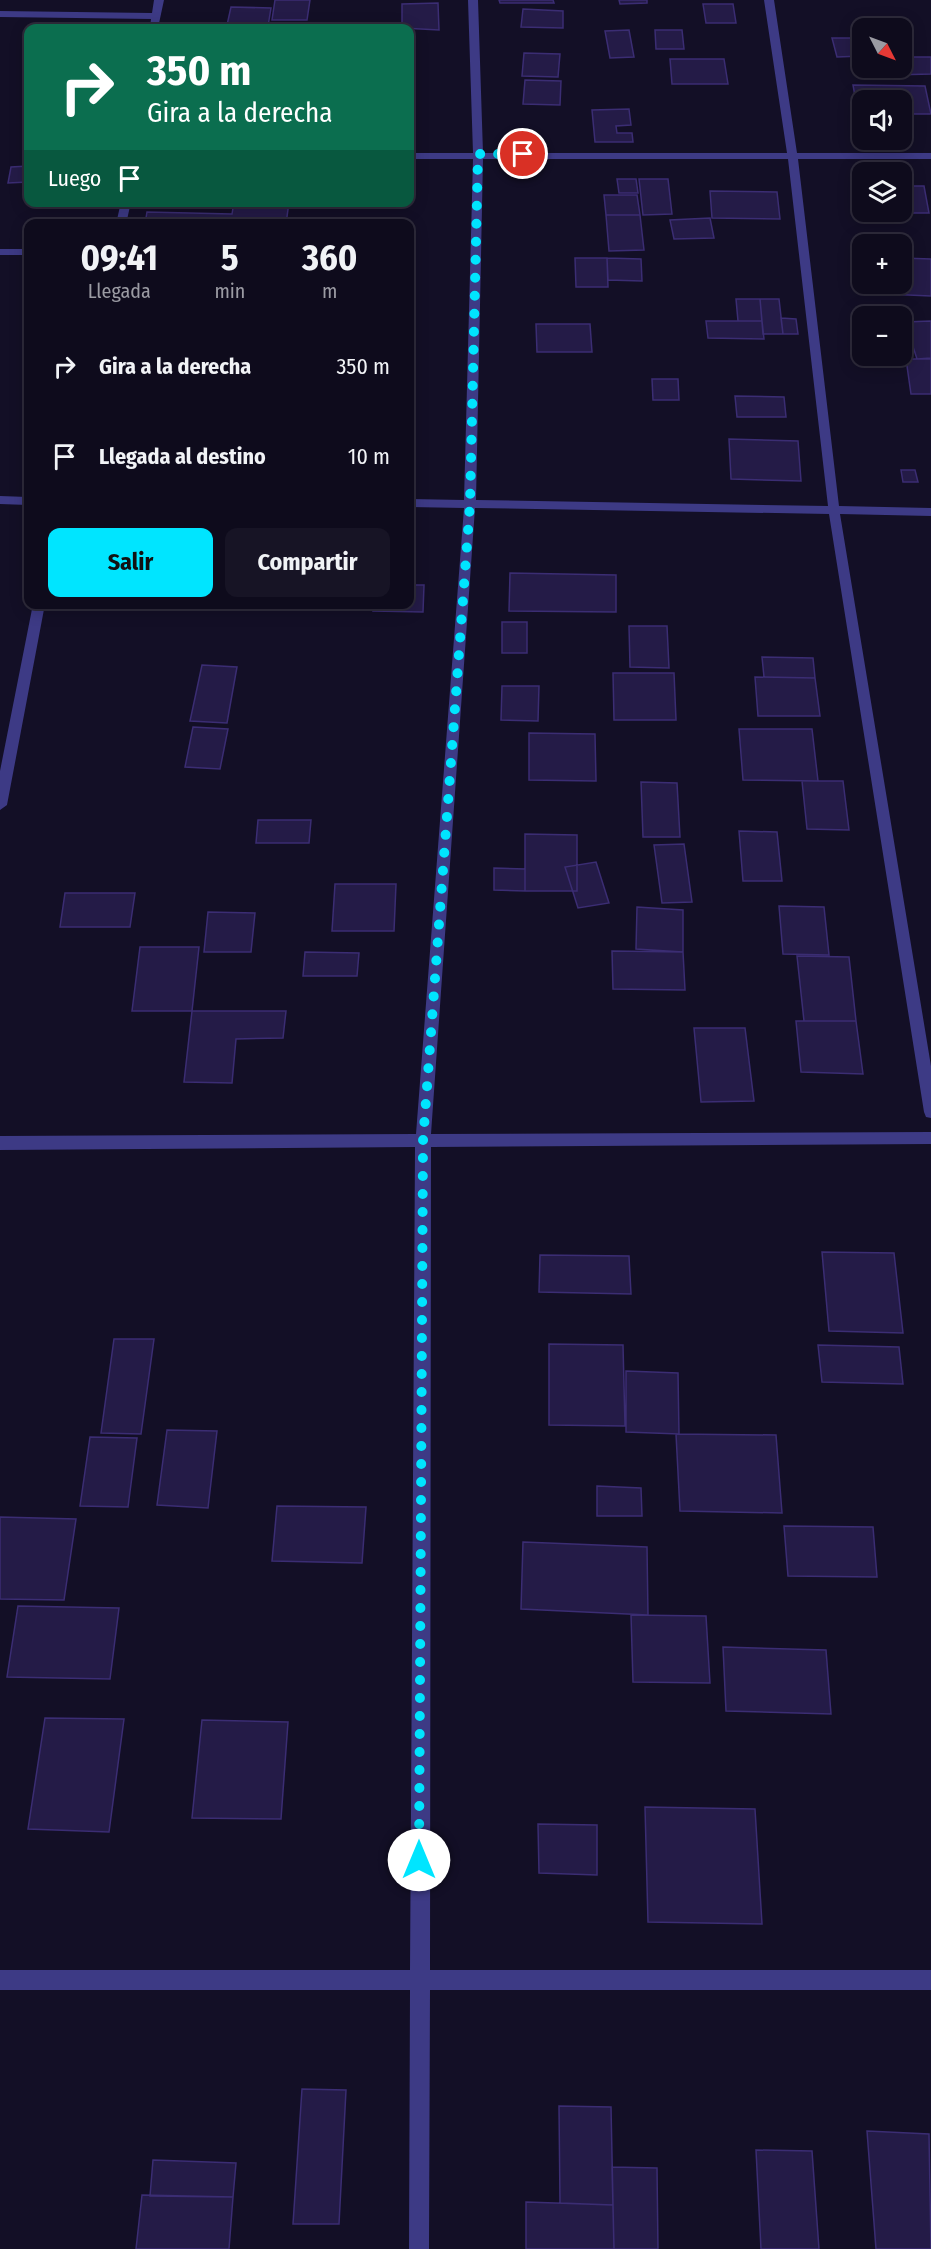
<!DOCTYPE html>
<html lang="es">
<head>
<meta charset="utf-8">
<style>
  body { margin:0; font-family:"Fira Sans Condensed",sans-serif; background:#171425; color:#f1f3f6; height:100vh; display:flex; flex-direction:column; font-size:22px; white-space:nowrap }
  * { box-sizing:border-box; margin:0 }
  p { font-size:20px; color:#9b9ba3 }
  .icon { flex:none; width:33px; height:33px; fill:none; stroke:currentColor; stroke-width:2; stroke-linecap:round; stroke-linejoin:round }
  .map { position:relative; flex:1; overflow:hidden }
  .side { position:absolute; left:24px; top:219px; width:390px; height:390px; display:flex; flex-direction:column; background:#0e0b1c; border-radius:12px; box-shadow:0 3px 15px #0003,0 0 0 2px #2e2b3b }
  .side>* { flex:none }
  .hud { position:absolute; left:24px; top:24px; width:390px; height:183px; border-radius:12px; box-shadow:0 3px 15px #0003,0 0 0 2px #2e2b3b; background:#0b6e4f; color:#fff; overflow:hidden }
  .needle { width:39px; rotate:132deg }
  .fabs { position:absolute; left:852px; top:18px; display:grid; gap:12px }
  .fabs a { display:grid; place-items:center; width:60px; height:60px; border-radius:12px; background:#0e0b1c; box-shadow:0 3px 15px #0003,0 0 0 2px #2e2b3b; font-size:30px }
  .pin { position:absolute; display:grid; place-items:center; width:51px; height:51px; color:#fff; margin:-26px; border:3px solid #fff; border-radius:50%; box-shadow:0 2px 6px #0007 }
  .me { position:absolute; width:66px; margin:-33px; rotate:0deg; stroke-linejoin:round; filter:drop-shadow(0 0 4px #0008) }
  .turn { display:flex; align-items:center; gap:21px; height:126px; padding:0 24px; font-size:27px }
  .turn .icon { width:78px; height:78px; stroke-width:2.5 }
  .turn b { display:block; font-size:42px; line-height:51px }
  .then { display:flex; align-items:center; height:57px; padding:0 24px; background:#0003; gap:12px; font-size:22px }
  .eta { display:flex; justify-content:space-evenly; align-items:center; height:102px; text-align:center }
  .eta b { font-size:36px; font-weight:700; line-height:42px }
  .cta { display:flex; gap:12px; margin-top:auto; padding:12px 24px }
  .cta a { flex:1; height:69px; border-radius:12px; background:#00e5ff; color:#111; font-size:24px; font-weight:700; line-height:69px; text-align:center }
  .cta a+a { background:#171425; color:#f1f3f6 }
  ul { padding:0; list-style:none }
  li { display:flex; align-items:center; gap:18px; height:90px; padding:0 24px }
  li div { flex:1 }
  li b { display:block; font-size:22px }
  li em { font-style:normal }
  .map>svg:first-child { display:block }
  .building { fill:#241b47; stroke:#3b2d73; stroke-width:1.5 }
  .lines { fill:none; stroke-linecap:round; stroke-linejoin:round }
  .street { fill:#3d3a85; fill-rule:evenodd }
  .route { stroke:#00e5ff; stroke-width:10; stroke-dasharray:0 18 }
</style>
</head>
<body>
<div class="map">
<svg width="931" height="2249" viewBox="0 0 931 2249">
  <rect width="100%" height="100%" fill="#130f26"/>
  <path class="building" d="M275,0H310L307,20H272Z
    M499,0H553L554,3H500Z
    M619,0H647V3L620,4Z
    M438,3L439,30L402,28V4Z
    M703,4H733L736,23H706Z
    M231,7L271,8L268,26L227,25Z
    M523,9L563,11V28L521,27Z
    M189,26L279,27L188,28Z
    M629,30L634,57L610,58L605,31Z
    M655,30H682L684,49H656Z
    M832,38H862V56L837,57Z
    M524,53L560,54L558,77L522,76Z
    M902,57H931V74L893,75L891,68H902Z
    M670,59H724L728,84H672Z
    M525,80L561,81L560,105L523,104Z
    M853,85L925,86L931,114H902V100H862V113H858Z
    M629,109L631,125L616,126L617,133H632L633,142H595L592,110Z
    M28,166V182L8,183L11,167Z
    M617,179H636L638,193H619Z
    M639,179H668L672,214L643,215Z
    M902,186H924L929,213H891L902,212Z
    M710,191L777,192L780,219L712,218Z
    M604,195H637L640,215H606Z
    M234,202H289L286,224H145L147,212L232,214Z
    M606,215H640L644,250L609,251Z
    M710,218L714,238L674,239L670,220Z
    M860,256L862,284H902V258L931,259V296L863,293Z
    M575,258H607L608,287H576Z
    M607,258L641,259L642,281L608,280Z
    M736,299H760L762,321H738Z
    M760,299H779L783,334H763Z
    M781,318L796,319L798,334H783Z
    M706,321H762L764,339L708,338Z
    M931,321V358L917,359L905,322Z
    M536,324H590L592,352H537Z
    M906,359H931V394H911Z
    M652,379H678L679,400H653Z
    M735,396L784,397L786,417H737Z
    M729,439L798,441L801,481L731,479Z
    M901,470H915L918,482H903Z
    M510,573L616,575V612L509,611Z
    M410,585H424L423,612L373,611L374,604H410Z
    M502,622H527V653H502Z
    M629,626H667L669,668L630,667Z
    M762,657L813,658L815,678L764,677Z
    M202,665L237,667L227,723L190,721Z
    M613,673H674L676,720H614Z
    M755,677L815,678L820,716H758Z
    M502,686H539L538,721L501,720Z
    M193,727L228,729L220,769L185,767Z
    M739,729H812L818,781L743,780Z
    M529,733L595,734L596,781L529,780Z
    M802,781H843L849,830L807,829Z
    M641,782L677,783L680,837H643Z
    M258,820H311L309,843H256Z
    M739,831L777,832L782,881H743Z
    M525,834L577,835V891H525Z
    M684,844L692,902L662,903L654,845Z
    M596,862L609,903L578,908L565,867Z
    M494,868L525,869V891L494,890Z
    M335,884H396L394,931H332Z
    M65,893H135L130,927H60Z
    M779,906L824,907L829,955L783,954Z
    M637,907L683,910V952L636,949Z
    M208,912L255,913L251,952H204Z
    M140,947H199L192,1011H132Z
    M612,951L683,952L685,990L613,989Z
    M305,952L359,953L357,976H303Z
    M797,956L849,957L856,1021H804Z
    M192,1011H286L283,1038L236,1039L232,1083L184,1082Z
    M796,1021H856L863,1074L801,1072Z
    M694,1028H745L754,1101L701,1102Z
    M822,1252L894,1253L903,1333L829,1331Z
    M540,1255L629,1256L631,1294L539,1292Z
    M114,1339H154L141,1434L101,1433Z
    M549,1344L623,1345L625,1426L549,1425Z
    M818,1345L899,1347L903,1384L822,1382Z
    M626,1371L678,1373L679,1434L626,1432Z
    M167,1430L217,1431L208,1508L157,1505Z
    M676,1434L776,1435L782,1513L680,1511Z
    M90,1437L137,1438L128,1507L80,1506Z
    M597,1486L641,1488L642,1516H597Z
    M277,1506L366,1507L362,1563L272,1561Z
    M0,1517L76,1519L64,1600L0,1599Z
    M784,1526L873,1527L877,1577L788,1576Z
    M523,1542L647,1547L648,1615L521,1609Z
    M18,1606L119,1608L110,1679L7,1677Z
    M631,1615L706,1616L710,1683L633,1682Z
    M723,1647L826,1650L831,1714L726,1711Z
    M45,1718L124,1719L109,1832L28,1829Z
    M202,1720L288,1722L281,1819L192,1818Z
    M645,1807L755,1809L762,1924L648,1922Z
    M538,1824L597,1825V1875L539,1873Z
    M302,2089L346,2090L339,2224H293Z
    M559,2106L611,2107L613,2205L560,2203Z
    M867,2131L929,2134L931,2249H876Z
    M756,2150L812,2151L819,2249H761Z
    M153,2160L236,2163L233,2197L150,2196Z
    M612,2167L657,2168L658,2249H614Z
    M142,2195L233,2197L229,2249H136Z
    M526,2202L613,2205L614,2249H526Z"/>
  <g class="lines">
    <path class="street" d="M154,0H164L158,28H150L151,19L0,17V11L152,13Z
      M468,0H478L483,153H787L764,0H774L797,153H931V159H798L839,506L931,508V516L840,514L931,1066V1118L926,1117L924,1112L829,514L475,508L431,1134L931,1132V1144L431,1147L430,1970H931V1990H430L429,2249H409L410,1990H0V1970H410L415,1147L0,1150V1136L416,1134L464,508L410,507V499L464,500L473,159H410V153H473ZM483,159H788L828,506L476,500Z
      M121,202H131L126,224H116Z
      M0,249H28V255H0Z
      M0,496L28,497V505L0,504Z
      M33,604H45L7,805L0,810V771Z"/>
  </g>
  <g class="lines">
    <path class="route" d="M419,1860L423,1141L470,504L478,154H523"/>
  </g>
</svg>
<div class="fabs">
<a><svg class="needle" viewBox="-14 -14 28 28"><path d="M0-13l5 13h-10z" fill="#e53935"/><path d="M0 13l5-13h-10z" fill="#9b9ba3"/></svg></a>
<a><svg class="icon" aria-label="sound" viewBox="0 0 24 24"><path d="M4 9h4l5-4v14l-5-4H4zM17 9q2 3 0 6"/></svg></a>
<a><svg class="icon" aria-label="layers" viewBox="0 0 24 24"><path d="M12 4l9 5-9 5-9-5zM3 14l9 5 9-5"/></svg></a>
<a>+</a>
<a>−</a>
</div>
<div class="pin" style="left:523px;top:154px;background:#d93025"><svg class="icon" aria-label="arrive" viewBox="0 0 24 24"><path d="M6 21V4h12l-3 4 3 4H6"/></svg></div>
<svg class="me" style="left:419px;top:1860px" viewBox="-20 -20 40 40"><circle r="19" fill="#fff"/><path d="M0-13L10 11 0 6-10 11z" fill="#00e5ff"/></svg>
<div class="hud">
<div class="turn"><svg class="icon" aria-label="right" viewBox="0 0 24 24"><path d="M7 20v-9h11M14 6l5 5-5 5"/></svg><div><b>350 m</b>Gira a la derecha</div></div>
<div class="then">Luego<svg class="icon" aria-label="arrive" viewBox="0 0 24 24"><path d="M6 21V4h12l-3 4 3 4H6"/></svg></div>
</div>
<section class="side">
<div class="eta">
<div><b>09:41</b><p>Llegada</p></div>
<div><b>5</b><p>min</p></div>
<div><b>360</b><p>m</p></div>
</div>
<ul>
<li><svg class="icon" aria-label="right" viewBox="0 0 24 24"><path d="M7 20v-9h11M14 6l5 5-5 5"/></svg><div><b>Gira a la derecha</b></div><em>350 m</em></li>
<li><svg class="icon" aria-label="arrive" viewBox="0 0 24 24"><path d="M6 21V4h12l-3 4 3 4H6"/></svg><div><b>Llegada al destino</b></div><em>10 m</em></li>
</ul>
<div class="cta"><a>Salir</a><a>Compartir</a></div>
</section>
</div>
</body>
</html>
